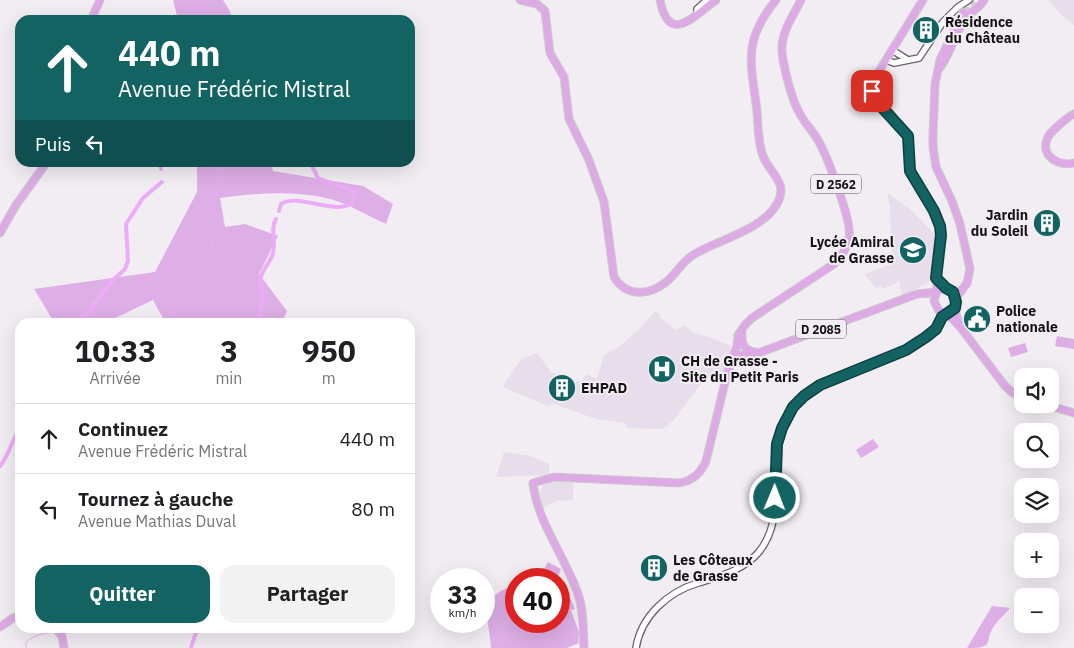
<!DOCTYPE html>
<html lang="fr">
<head>
<meta charset="utf-8">
<style>
  body { margin:0; font-family:"IBM Plex Sans",sans-serif; background:#f2f2f2; color:#202124; height:100vh; display:flex; flex-direction:column; font-size:19px; white-space:nowrap }
  * { box-sizing:border-box; margin:0 }
  p { font-size:16px; color:#757577 }
  .icon { flex:none; width:28px; height:28px; fill:none; stroke:currentColor; stroke-width:2; stroke-linecap:round; stroke-linejoin:round }
  .map { position:relative; flex:1; overflow:hidden }
  .side { position:absolute; left:15px; top:318px; width:400px; height:315px; display:flex; flex-direction:column; background:#fff; border-radius:15px; box-shadow:0 5px 20px #0002 }
  .side>* { flex:none }
  .guide { position:absolute; left:15px; top:15px; width:400px; height:152px; border-radius:15px; box-shadow:0 5px 20px #0002; background:#136363; color:#fff; overflow:hidden }
  .fabs { position:absolute; left:1014px; top:368px; display:grid; gap:10px }
  .fabs a { display:grid; place-items:center; width:45px; height:45px; border-radius:10px; background:#fff; box-shadow:0 5px 20px #0002; font-size:25px }
  .speed { position:absolute; left:430px; top:568px; display:flex; gap:10px; font-size:25px; font-weight:700; text-align:center }
  .speed>* { display:grid; place-content:center; width:65px; height:65px; border-radius:50%; background:#fff; box-shadow:0 5px 20px #0002; line-height:1 }
  .speed small { font-size:12px; font-weight:400 }
  .speed .limit { border:8px solid #d22; background:#fff; color:#111 }
  .pin { position:absolute; display:grid; place-items:center; width:42px; height:42px; color:#fff; margin:-21px; border-radius:10px; box-shadow:0 2px 8px #0006 }
  .me { position:absolute; width:55px; margin:-28px; rotate:1deg; stroke-linejoin:round; filter:drop-shadow(0 0 4px #0008) }
  .turn { display:flex; align-items:center; gap:18px; height:105px; padding:0 20px; font-size:22px }
  .turn .icon { width:65px; height:65px; stroke-width:2.5 }
  .turn b { display:block; font-size:35px; line-height:42px }
  .then { display:flex; align-items:center; height:48px; padding:0 20px; background:#0003; gap:10px; font-size:19px }
  .eta { display:flex; justify-content:space-evenly; align-items:center; height:85px; text-align:center }
  .eta b { font-size:30px; font-weight:700; line-height:35px }
  .cta { display:flex; gap:10px; margin-top:auto; padding:10px 20px }
  .cta a { flex:1; height:58px; border-radius:15px; background:#136363; color:#fff; font-size:20px; font-weight:700; line-height:58px; text-align:center }
  .cta a+a { background:#f2f2f2; color:#202124 }
  ul { padding:0; list-style:none }
  li { display:flex; align-items:center; gap:15px; height:70px; padding:0 20px; border-top:1px solid #e0e0e0 }
  li div { flex:1 }
  li b { display:block; font-size:19px }
  li em { font-style:normal }
  .map>svg:first-child { display:block }
  .built { fill:#e8ddea }
  .green { fill:#deaee6 }
  .lines { fill:none; stroke-linecap:round; stroke-linejoin:round }
  .stream { stroke:#ecacf7; stroke-width:1 }
  .canal { stroke:#ecacf7; stroke-width:4 }
  .major-tunnel { stroke:#d1cbd2; stroke-width:7; stroke-dasharray:7 3.5; stroke-linecap:butt }
  .minor-casing { stroke:#676368; stroke-width:8 }
  .major-casing { stroke:#cbcbcb; stroke-width:9 }
  .minor { stroke:#fff; stroke-width:5.5 }
  .major { stroke:#ddaae6; stroke-width:7 }
  .route-casing { stroke:#0c4040; stroke-width:12 }
  .route { stroke:#136363; stroke-width:9 }
  .labels { text-anchor:middle; dominant-baseline:central; stroke-width:4; stroke-linejoin:round; paint-order:stroke }
  .shield { fill:#f2ecf3; stroke:#565357; stroke-width:1 }
  .shield-label { font-size:12px; font-weight:bold; fill:#131214 }
  .poi-label { font-size:14px; font-weight:bold; fill:#131214; stroke:#f2ecf3; text-anchor:start }
</style>
</head>
<body>
<div class="map">
<svg width="1074" height="648" viewBox="0 0 1074 648">
  <rect width="100%" height="100%" fill="#f2ecf3"/>
  <path class="built" d="M1048,0H1074V25L1066,19Z
    M887,193L910,209L936,236L935,265L929,282L902,296L899,281L884,289L881,286L877,289L864,274L892,264L890,207Z
    M656,311L660,315L659,317L677,330L684,325L694,333L712,338L731,346L730,349L733,351L721,377L707,375L674,420L664,428L659,429L627,428L625,423L596,419L554,404L548,406L505,388L503,386L516,366L523,358L537,353L551,372L581,382L586,374L597,379L604,355L620,346L639,329Z
    M504,452L531,456L549,464V475L496,477Z
    M551,479L573,480V500L556,501L542,508L538,495L543,485Z"/>
  <path class="green" d="M173,0H223L230,11L232,20H178Z
    M197,163H271L273,171L363,186L393,204L386,224C370,217 347,203 330,199C294,190 256,193 220,198L225,227L245,224L278,236L259,274L287,311L282,322H165L153,300L107,322H54L34,289L155,272L197,192Z
    M1057,336L1074,339V349L1055,346Z
    M1025,343L1028,352L1011,357L1008,348Z
    M873,439L879,447L861,458L856,450Z
    M548,562L561,569L557,579H527L542,573Z
    M559,582L563,592L567,591L575,609L571,610L580,635L578,638L579,643L567,648H491C491,631 479,604 498,593C504,589 510,587 516,584V621H559Z
    M992,606L1010,608C1005,614 998,620 994,626C983,643 996,648 967,648Z"/>
  <g class="lines">
    <path class="stream" d="M206,0L203,5V15L210,20
      M170,322L182,299L214,278L217,272L207,219L220,170L221,162
      M26,648V642C35,634 44,634 54,632"/>
    <path class="canal" d="M160,162L161,169
      M279,211L281,204C299,192 336,217 353,202L355,194L353,191L318,178L313,168L312,162
      M75,322L86,315L112,281L125,269L128,261L126,224L143,198L162,182
      M258,322C260,313 263,301 262,292C261,286 259,283 261,277C263,268 271,262 273,253C276,240 270,230 276,219
      M0,466C9,455 12,440 20,428
      M191,648L196,632L202,628"/>
    <path class="major-tunnel" d="M963,12L973,0"/>
    <defs>
      <path id="minor" d="M697,14V9L707,0
        M892,50L908,60
        M886,60L894,63L919,58L943,22L958,7L969,0
        M636,648C641,616 668,592 698,583C720,576 742,571 758,553C795,510 755,442 799,400C811,389 824,384 838,378C852,372 866,366 880,360C894,354 909,349 921,341C926,338 933,334 936,329C940,323 941,318 946,313"/>
      <path id="major" d="M520,0L537,4L545,11L550,53L564,77L569,119L589,160L604,202L614,277C626,297 649,296 666,282C676,274 683,261 693,255C717,240 759,231 775,207C792,182 768,174 762,153C758,140 758,125 757,111C751,62 742,42 776,0
        M660,0C669,46 694,16 716,0
        M923,0L879,71L872,88L873,95L879,104L908,136L910,171L934,211L940,226L941,235L936,274L937,291
        M91,20L100,0
        M939,69C951,54 954,35 965,19C970,12 980,8 984,0
        M1074,114C1069,116 1051,131 1048,137C1039,155 1058,167 1074,163
        M0,233L16,205L47,162
        M956,298L967,283L970,269L960,224L952,201L936,167L933,147V135L935,84L940,60L963,12
        M955,308L947,313L939,311L934,301L937,291L946,288L953,292L956,298V314L959,323
        M947,313L961,328L1005,386L1013,393L1022,397
        M742,331C741,343 743,350 755,352
        M732,364L741,355L761,352L917,294L936,292
        M1044,404L1074,413
        M0,627L13,618L20,617
        M55,628L62,636L64,648
        M584,648C583,630 584,611 578,594C565,556 537,522 533,483L554,477L679,483C692,481 701,473 706,461L727,374L737,346L738,335L745,325L752,318L834,264C841,257 847,249 849,238C853,223 827,156 818,140C813,131 804,123 799,112C792,101 781,59 782,46C783,30 794,14 801,0"/>
    </defs>
    <use href="#minor" class="minor-casing"/>
    <use href="#major" class="major-casing"/>
    <use href="#minor" class="minor"/>
    <use href="#major" class="major"/>
  </g>
  <g class="lines">
    <defs>
      <path id="route" d="M775,498L777,444L782,428L793,407L804,396L820,385L906,350L926,337L936,329L942,317L955,308L956,302L953,292L946,288L936,278L941,235L940,226L934,211L910,171L908,136L879,104L872,91"/>
    </defs>
    <use href="#route" class="route-casing"/>
    <use href="#route" class="route"/>
  </g>
  <defs>
    <symbol id="building-disc" viewBox="-11 -11 22 22"><circle r="9.5" fill="#136363" stroke="#f2ecf3"/><path d="M-4-6H4V6H1V3H-1V6H-4ZM-2.5-4.3h1.7v1.8h-1.7ZM.8-4.3h1.7v1.8H.8ZM-2.5-1h1.7V.8h-1.7ZM.8-1h1.7V.8H.8Z" fill="#fff"/></symbol>
    <symbol id="school-disc" viewBox="-11 -11 22 22"><circle r="9.5" fill="#136363" stroke="#f2ecf3"/><path d="M0-5L7-2L0 1L-7-2ZM-4 1L0 2.5L4 1V4Q0 6-4 4Z" fill="#fff"/></symbol>
    <symbol id="civic-disc" viewBox="-11 -11 22 22"><circle r="9.5" fill="#136363" stroke="#f2ecf3"/><path d="M-.6-6.5H3V-4.5H.6V-3L4-1V1h2V6H-6V1h2V-1L-.6-3ZM-1.2 2.5V6h2.4V2.5Z" fill="#fff"/></symbol>
    <symbol id="hospital-disc" viewBox="-11 -11 22 22"><circle r="9.5" fill="#136363" stroke="#f2ecf3"/><path d="M-5-5h3v3.5h4V-5h3V5h-3V1.5h-4V5h-3Z" fill="#fff"/></symbol>
  </defs>
  <g fill-rule="evenodd">
    <use href="#building-disc" x="910" y="14" width="32" height="32"/>
    <use href="#building-disc" x="1031" y="207" width="32" height="32"/>
    <use href="#school-disc" x="897" y="234" width="32" height="32"/>
    <use href="#civic-disc" x="961" y="303" width="32" height="32"/>
    <use href="#hospital-disc" x="646" y="353" width="32" height="32"/>
    <use href="#building-disc" x="546" y="372" width="32" height="32"/>
    <use href="#building-disc" x="638" y="552" width="32" height="32"/>
  </g>
  <g class="labels">
    <g class="shield">
      <rect x="811" y="174.5" width="50" height="19" rx="4"/>
      <rect x="796" y="319.5" width="50" height="19" rx="4"/>
    </g>
    <g class="shield-label">
      <text x="836" y="184">D 2562</text>
      <text x="821" y="329">D 2085</text>
    </g>
    <g class="poi-label">
      <text x="945" y="22">Résidence<tspan x="945" dy="16">du Château</tspan></text>
      <text x="1028" y="215" text-anchor="end">Jardin<tspan x="1028" dy="16">du Soleil</tspan></text>
      <text x="894" y="242" text-anchor="end">Lycée Amiral<tspan x="894" dy="16">de Grasse</tspan></text>
      <text x="996" y="311">Police<tspan x="996" dy="16">nationale</tspan></text>
      <text x="681" y="361">CH de Grasse -<tspan x="681" dy="16">Site du Petit Paris</tspan></text>
      <text x="581" y="388">EHPAD</text>
      <text x="673" y="560">Les Côteaux<tspan x="673" dy="16">de Grasse</tspan></text>
    </g>
  </g>
</svg>
<div class="fabs">
<a><svg class="icon" aria-label="sound" viewBox="0 0 24 24"><path d="M4 9h4l5-4v14l-5-4H4zM17 9q2 3 0 6"/></svg></a>
<a><svg class="icon" aria-label="search" viewBox="0 0 24 24"><circle cx="10" cy="10" r="6"/><path d="M15 15l6 6"/></svg></a>
<a><svg class="icon" aria-label="layers" viewBox="0 0 24 24"><path d="M12 4l9 5-9 5-9-5zM3 14l9 5 9-5"/></svg></a>
<a>+</a>
<a>−</a>
</div>
<div class="speed"><div>33<small>km/h</small></div><div class="limit">40</div></div>
<div class="pin" style="left:872px;top:91px;background:#d93025"><svg class="icon" aria-label="arrive" viewBox="0 0 24 24"><path d="M6 21V4h12l-3 4 3 4H6"/></svg></div>
<svg class="me" style="left:775px;top:498px" viewBox="-20 -20 40 40"><circle r="17" fill="#136363" stroke="#fff" stroke-width="3"/><path d="M0-11L8 9 0 5-8 9z" fill="#fff"/></svg>
<div class="guide">
<div class="turn"><svg class="icon" aria-label="ahead" viewBox="0 0 24 24"><path d="M12 20V5M6 11l6-6 6 6"/></svg><div><b>440 m</b>Avenue Frédéric Mistral</div></div>
<div class="then">Puis<svg class="icon" aria-label="left" viewBox="0 0 24 24"><path d="M17 20v-9H6M10 6l-5 5 5 5"/></svg></div>
</div>
<section class="side">
<div class="eta">
<div><b>10:33</b><p>Arrivée</p></div>
<div><b>3</b><p>min</p></div>
<div><b>950</b><p>m</p></div>
</div>
<ul>
<li><svg class="icon" aria-label="ahead" viewBox="0 0 24 24"><path d="M12 20V5M6 11l6-6 6 6"/></svg><div><b>Continuez</b><p>Avenue Frédéric Mistral</p></div><em>440 m</em></li>
<li><svg class="icon" aria-label="left" viewBox="0 0 24 24"><path d="M17 20v-9H6M10 6l-5 5 5 5"/></svg><div><b>Tournez à gauche</b><p>Avenue Mathias Duval</p></div><em>80 m</em></li>
</ul>
<div class="cta"><a>Quitter</a><a>Partager</a></div>
</section>
</div>
</body>
</html>
